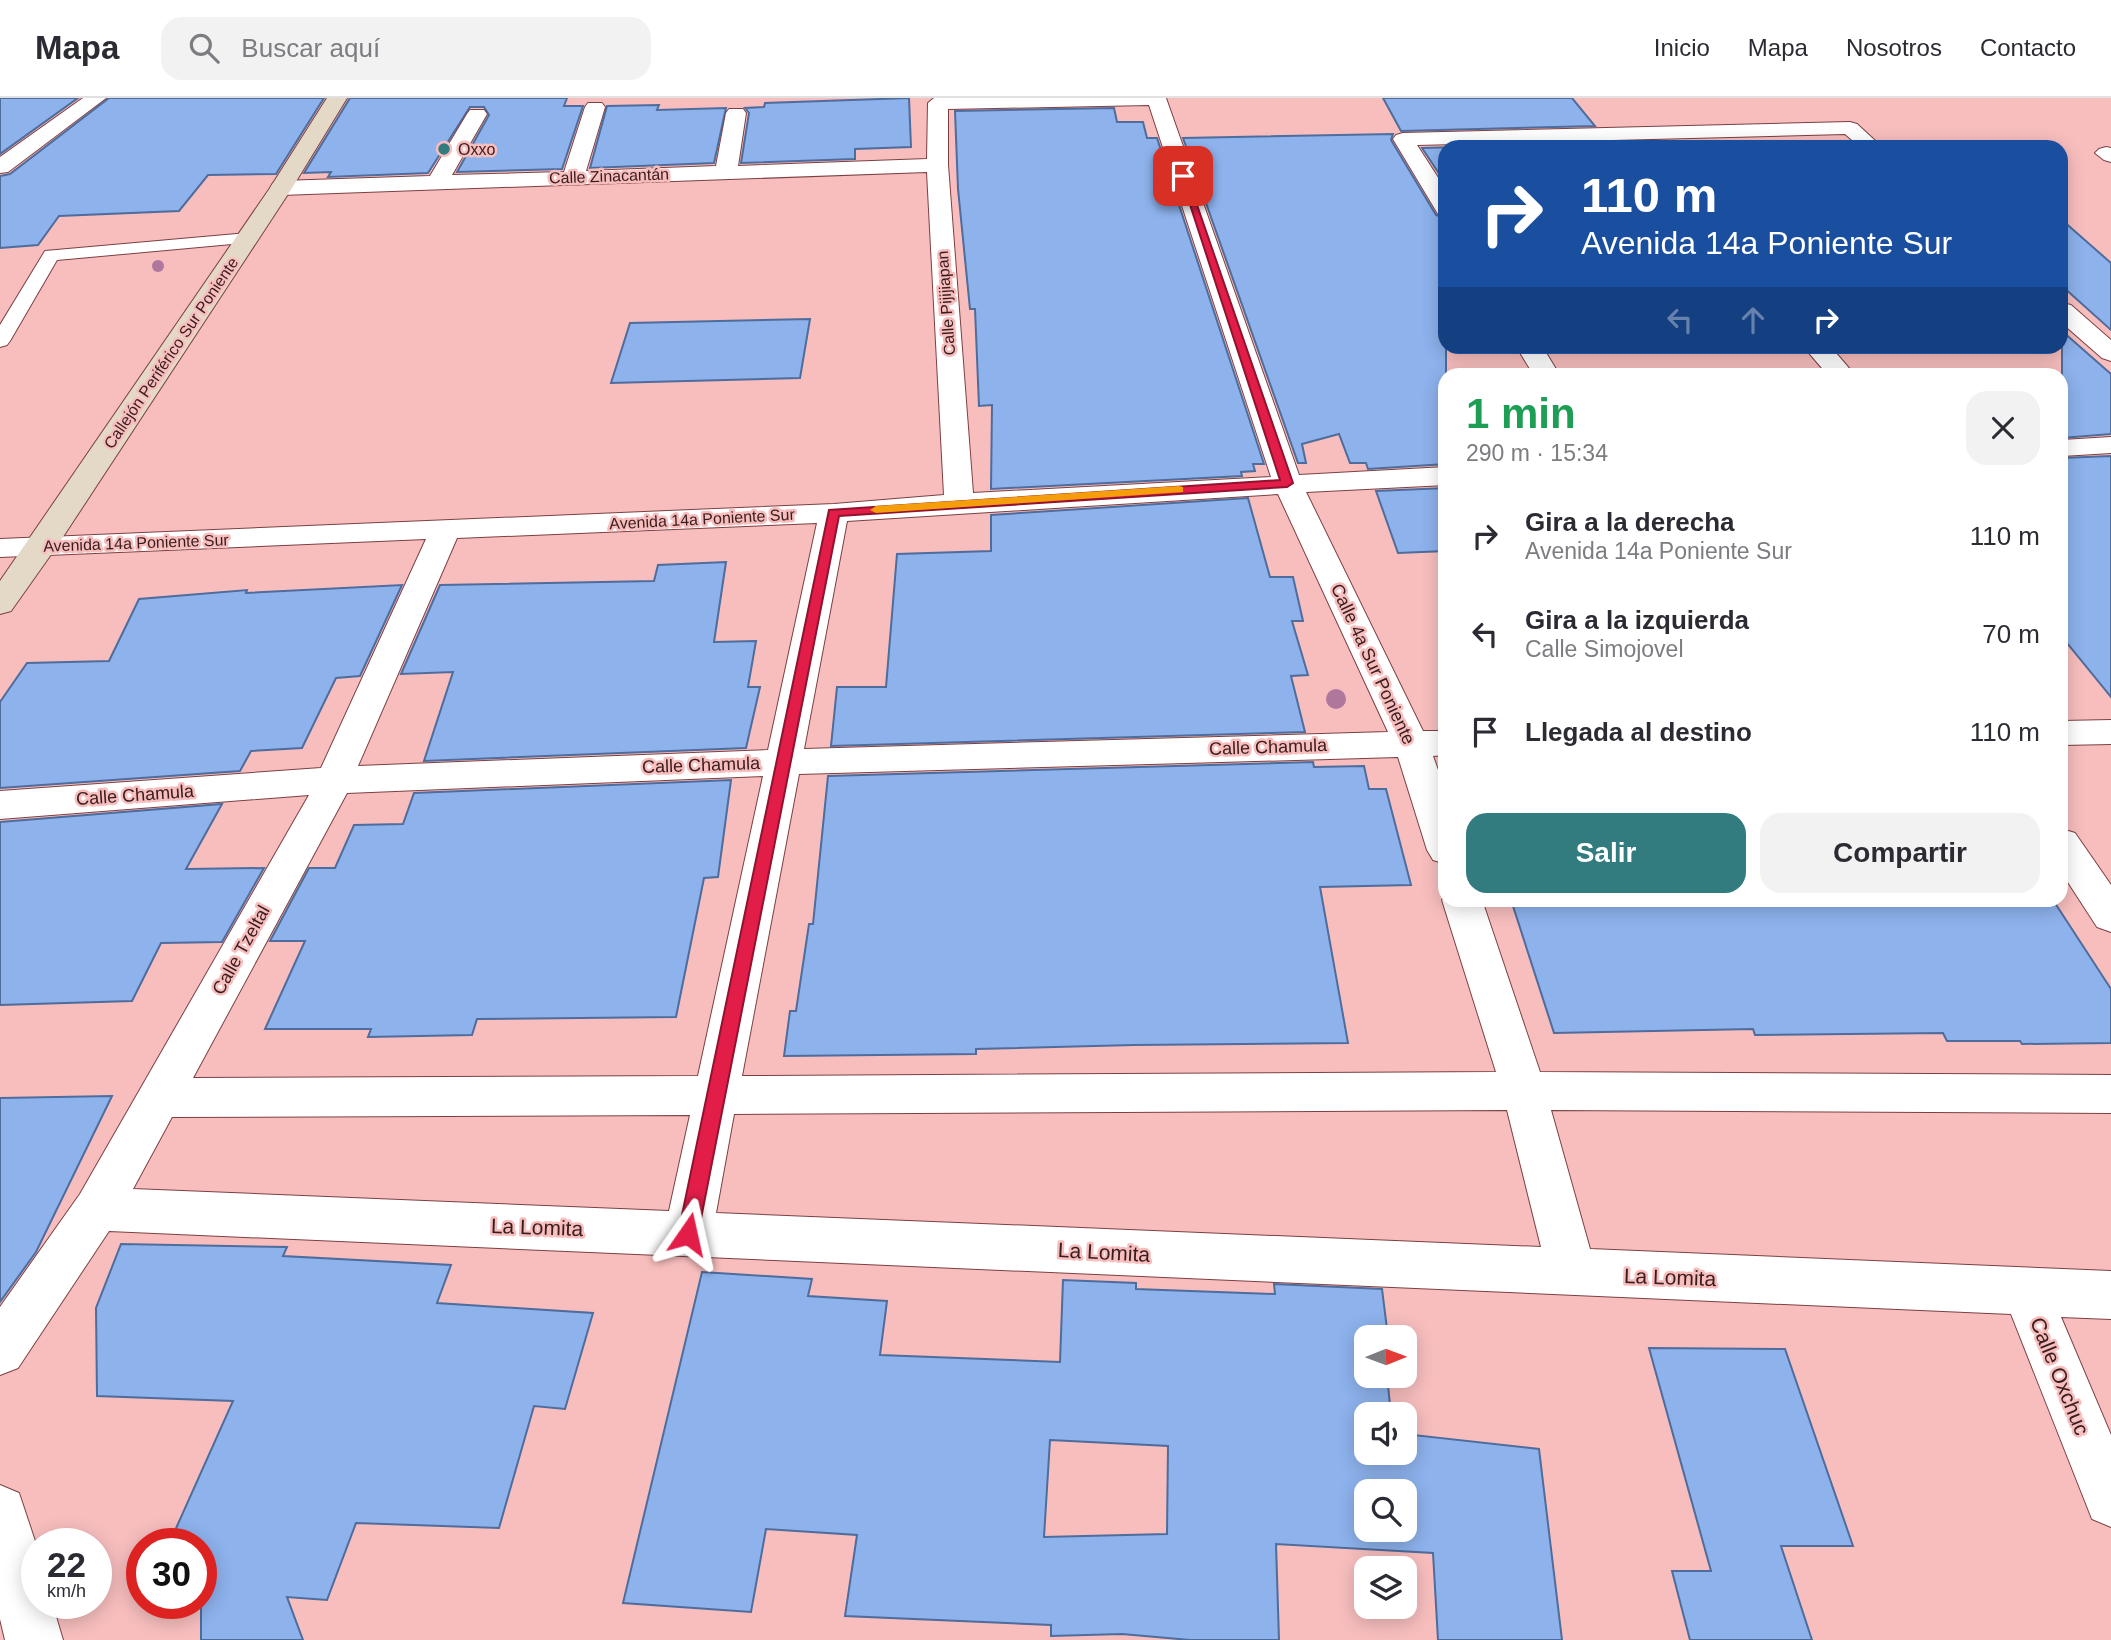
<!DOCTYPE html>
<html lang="es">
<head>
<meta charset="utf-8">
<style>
  body { margin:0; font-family:Arial,sans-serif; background:#f2f2f3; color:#2b2b33; height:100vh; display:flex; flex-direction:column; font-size:26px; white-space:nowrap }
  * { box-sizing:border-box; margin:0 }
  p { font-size:23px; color:#7c7c81 }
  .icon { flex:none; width:38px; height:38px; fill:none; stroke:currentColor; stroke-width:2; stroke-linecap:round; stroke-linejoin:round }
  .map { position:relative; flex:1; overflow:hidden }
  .drawer { position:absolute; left:1438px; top:270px; width:630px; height:539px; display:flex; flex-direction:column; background:#fff; border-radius:21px; box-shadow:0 4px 18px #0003 }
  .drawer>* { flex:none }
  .hud { position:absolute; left:1438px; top:42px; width:630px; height:214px; border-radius:21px; box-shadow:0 4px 18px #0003; background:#1a4fa0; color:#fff; overflow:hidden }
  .needle { width:46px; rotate:89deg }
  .tools { position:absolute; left:1354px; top:1227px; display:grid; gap:14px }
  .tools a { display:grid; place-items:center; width:63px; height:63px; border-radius:14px; background:#fff; box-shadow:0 4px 18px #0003; font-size:35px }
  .speed { position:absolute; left:21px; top:1430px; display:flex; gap:14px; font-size:35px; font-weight:700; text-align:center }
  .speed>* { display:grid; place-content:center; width:91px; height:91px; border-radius:50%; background:#fff; box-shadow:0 4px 18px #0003; line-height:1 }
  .speed small { font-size:18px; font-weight:400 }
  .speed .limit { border:10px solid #d22; background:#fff; color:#111 }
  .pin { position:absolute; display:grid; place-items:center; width:60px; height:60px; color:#fff; margin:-30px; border-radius:14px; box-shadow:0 4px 10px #0006 }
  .me { position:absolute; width:77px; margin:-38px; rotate:11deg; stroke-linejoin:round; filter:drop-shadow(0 0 5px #0008) }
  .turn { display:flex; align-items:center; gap:24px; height:147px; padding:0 28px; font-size:32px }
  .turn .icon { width:91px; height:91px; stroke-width:2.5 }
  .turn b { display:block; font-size:49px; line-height:60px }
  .lanes { display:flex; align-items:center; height:66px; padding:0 28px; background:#0003; justify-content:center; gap:35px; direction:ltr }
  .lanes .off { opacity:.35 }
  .round { display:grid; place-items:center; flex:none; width:74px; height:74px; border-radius:21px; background:#f2f2f3 }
  .summary { display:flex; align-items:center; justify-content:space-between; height:119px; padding:0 28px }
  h1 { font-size:42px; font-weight:800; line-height:52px; color:#1e9e55 }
  .action { display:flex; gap:14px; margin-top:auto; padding:14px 28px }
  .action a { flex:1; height:80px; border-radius:21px; background:#327b7f; color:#fff; font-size:28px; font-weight:800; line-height:80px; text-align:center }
  .action a+a { background:#f2f2f3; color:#2b2b33 }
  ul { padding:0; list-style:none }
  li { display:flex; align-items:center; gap:21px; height:98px; padding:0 28px }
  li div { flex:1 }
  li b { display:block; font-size:26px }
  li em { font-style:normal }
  header { display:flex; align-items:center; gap:42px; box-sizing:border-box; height:98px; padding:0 35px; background:#fff; border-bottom:2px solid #e1e1e2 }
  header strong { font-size:33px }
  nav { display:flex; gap:38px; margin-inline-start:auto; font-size:24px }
  .search { width:490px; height:63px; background:#f2f2f3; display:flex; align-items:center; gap:18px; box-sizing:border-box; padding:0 24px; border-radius:21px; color:#7c7c81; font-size:26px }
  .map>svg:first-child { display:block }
  .building { fill:#8db2ec; stroke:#4e6c9c; stroke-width:2; fill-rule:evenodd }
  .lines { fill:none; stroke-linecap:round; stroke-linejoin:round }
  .service-casing { stroke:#7c4042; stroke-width:2 }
  .minor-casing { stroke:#7c4042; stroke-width:2 }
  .secondary-casing { stroke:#7c4042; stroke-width:2 }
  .service { fill:#fff; fill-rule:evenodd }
  .minor { fill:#fff; fill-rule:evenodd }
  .secondary { fill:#e4d9c7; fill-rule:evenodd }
  .tree { fill:#af779c }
  .route { fill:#e11d48; stroke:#92132f; stroke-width:2 }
  .slow { fill:#f59e0b }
  .poi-dot { fill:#327b7f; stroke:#f8bebe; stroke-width:2.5 }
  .labels { text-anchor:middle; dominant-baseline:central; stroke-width:5; stroke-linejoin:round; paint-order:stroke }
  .far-poi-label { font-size:16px; fill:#381d1e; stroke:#f8bebe; text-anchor:start }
  .far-street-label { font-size:16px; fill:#381d1e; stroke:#f8bebe }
  .street-label { font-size:18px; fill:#381d1e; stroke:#f8bebe }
  .near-street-label { font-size:21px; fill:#381d1e; stroke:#f8bebe }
</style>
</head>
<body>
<header>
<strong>Mapa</strong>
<div class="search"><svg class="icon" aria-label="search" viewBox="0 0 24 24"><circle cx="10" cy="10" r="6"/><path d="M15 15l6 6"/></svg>Buscar aquí</div>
<nav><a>Inicio</a><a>Mapa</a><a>Nosotros</a><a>Contacto</a></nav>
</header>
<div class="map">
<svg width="2111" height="1542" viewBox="0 0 2111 1542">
  <rect width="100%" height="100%" fill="#f8bebe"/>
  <path class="building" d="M0,0H78L0,56Z
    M109,0H324L276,76L208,77L179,113L59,118L38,147L0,150V78L10,76Z
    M350,0H567L564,8H583L562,71L457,74L489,17L484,9H470L428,75L328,79L331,74L304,75Z
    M909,0L911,49L855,51V61L741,65L749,15L745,10L764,9L765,5Z
    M1383,0H1572L1595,28L1401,33Z
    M659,7L657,12L726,10L714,65L590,70L607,8Z
    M1114,10L1117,24H1143L1147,40H1157L1264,366H1253L1255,373L1241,374L1242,378L991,391L992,307L979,308L975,211H970L958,91L955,13Z
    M1393,36L1391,42L1436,117L1446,121V366L1368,371L1366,365H1350L1339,336L1302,346L1306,365H1298L1183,40Z
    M1609,45L1612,49H1446V86L1422,50Z
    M2062,122L2111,165V232L2062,188Z
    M810,221L800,280L611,285L630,225Z
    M2062,233L2111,276V336L2062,340Z
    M2111,358V599L2062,539V360Z
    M1446,390V453L1398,455L1376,393Z
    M1248,400L1270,479H1293L1303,523H1292L1308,577L1291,578L1305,634L831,648L837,589H886L897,456L991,453V417Z
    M726,464L714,544L756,543L748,589H760L746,650L424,663L453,574L401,576L440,487L654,483L658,467Z
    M402,487L360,578L336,580L302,650L251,653L240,673L0,690V604L27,565L109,563L139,501L247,492L246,495Z
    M1313,664L1314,669L1364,668L1369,691H1386L1411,787L1320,789L1348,945L1134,947L976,951V956L784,958L790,913H796L809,826H813L828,678Z
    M731,682L718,779L704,780L676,919L477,921L472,937L368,939L371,931H265L305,843H270L309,770H335L354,727L403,726L414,695Z
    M222,706L186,771L264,770L222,844L161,845L132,903L0,907V724Z
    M1656,802H2053L2111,891V945L2022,946L2020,943H1947L1943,935L1755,937L1753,931L1554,935L1512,805Z
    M112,998L36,1154L0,1204V1000Z
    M121,1146L287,1149L283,1158L451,1167L437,1205L593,1215L565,1311L534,1308L499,1430L356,1425L327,1502L287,1499L303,1542H201V1446H169L233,1303L97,1298L96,1210Z
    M702,1174L812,1181L808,1198L887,1203L880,1257L1060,1264L1063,1182L1136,1185V1191L1275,1196L1274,1186L1382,1191L1388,1239H1367V1278H1387L1391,1316H1367V1354H1405V1336L1539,1351L1562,1542H1438L1433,1455L1276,1446L1279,1542H1190L1122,1536L1051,1538V1527L845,1518L857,1437L766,1431L751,1514L623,1505ZM1050,1342L1168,1348L1167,1436L1044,1439ZM1367,1393H1405V1432H1367Z
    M1649,1250L1785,1251L1853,1448H1781L1812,1542H1690L1672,1473H1711Z"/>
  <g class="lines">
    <defs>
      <path id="service" d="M248,135L257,140L254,144L57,162L10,243L7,247L0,249V227L45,153Z"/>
      <path id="minor" d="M83,0H106L8,74L0,75V59Z
        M934,0H1166L1299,377L1446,369V387L1306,394L1423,633H1446V657L1433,658L1446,694V766L1433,762L1427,752L1398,659L799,676L742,978L1496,974L1442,802L1446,796V802H1482L1540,974L2111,977V1015L1551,1012L1590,1151L2111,1173V1221L2061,1219L2111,1337V1429L2092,1421L2011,1216L109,1133L18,1270L0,1277V1209L80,1096L309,697L0,721V693L321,670L426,441L0,459V441L834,406L944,397L927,74L281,97L273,95L270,90L273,85L281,83L430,78L467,16L470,12H484L487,16L452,77L564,74L585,9L588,5H602L605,9L586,73L716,68L726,15L729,11H743L746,15L738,68L927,61L928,5ZM1149,7L1271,379L973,395L948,67V11ZM1278,396L1388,634L804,651L847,423ZM817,425L768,652L358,668L457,440ZM763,678L698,978L193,980L347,695ZM1507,1012L1541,1149L716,1115L734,1016ZM690,1017L669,1113L133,1091L172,1019Z
        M1850,24L1857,26L1882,49H1860L1845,36L1417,47L1446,92V118L1438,116L1393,41L1396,37L1403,35Z
        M2106,49L2111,50V64L2104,62L2095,55L2099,51Z
        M2062,205L2071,207L2111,242V263L2102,260L2062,225Z
        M1516,248H1542L1559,276H1533Z
        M1803,248H1830L1854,276H1827Z
        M2111,339V355L2062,358V342Z
        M2111,622V646L2062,647V623Z
        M2062,731L2075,735L2111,787V834L2097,829L2062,775Z
        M0,1387L19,1395L37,1449V1505H52L63,1542H5L0,1521Z"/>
      <path id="secondary" d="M327,0H347L292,90L57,448L11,513L0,516V483L270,90Z"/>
    </defs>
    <use href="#service" class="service-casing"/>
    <use href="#minor" class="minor-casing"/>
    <use href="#secondary" class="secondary-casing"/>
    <use href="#service" class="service"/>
    <use href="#minor" class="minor"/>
    <use href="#secondary" class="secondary"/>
  </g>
  <g class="tree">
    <circle cx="158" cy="168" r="6"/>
    <circle cx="1336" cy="601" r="10"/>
  </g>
  <path class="route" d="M1180,76L1187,78L1293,385L1287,389L839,418L698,1136L695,1142L688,1145L681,1142L678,1136L829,412L1280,382Z"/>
  <path class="slow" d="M1179,388L1183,389V394L876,415L870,412L876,408Z"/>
  <circle class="poi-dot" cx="444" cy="51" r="7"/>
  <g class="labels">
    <g class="far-poi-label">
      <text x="458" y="51">Oxxo</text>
    </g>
    <g class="far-street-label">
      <text transform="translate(609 78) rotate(-2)">Calle Zinacantán</text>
      <text transform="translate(946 205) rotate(-94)">Calle Pijijiapan</text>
      <text transform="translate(171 255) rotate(-56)">Callejón Periférico Sur Poniente</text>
      <text transform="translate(702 421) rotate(-3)">Avenida 14a Poniente Sur</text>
      <text transform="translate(136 445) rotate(-2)">Avenida 14a Poniente Sur</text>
    </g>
    <g class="street-label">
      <text transform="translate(1373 566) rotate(65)">Calle 4a Sur Poniente</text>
      <text transform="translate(1268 649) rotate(-2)">Calle Chamula</text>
      <text transform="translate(701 667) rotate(-2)">Calle Chamula</text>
      <text transform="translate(135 697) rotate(-4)">Calle Chamula</text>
      <text transform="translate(241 852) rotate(-61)">Calle Tzeltal</text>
    </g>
    <g class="near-street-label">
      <text transform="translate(537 1129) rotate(2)">La Lomita</text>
      <text transform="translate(1104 1154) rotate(3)">La Lomita</text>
      <text transform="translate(1670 1179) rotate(2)">La Lomita</text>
      <text transform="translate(2060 1278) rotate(68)">Calle Oxchuc</text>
    </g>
  </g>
</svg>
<div class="tools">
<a><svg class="needle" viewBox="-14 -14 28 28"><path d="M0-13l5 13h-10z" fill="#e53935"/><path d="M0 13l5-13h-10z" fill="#7c7c81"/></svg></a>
<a><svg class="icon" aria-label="sound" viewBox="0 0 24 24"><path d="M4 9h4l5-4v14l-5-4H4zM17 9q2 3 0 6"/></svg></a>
<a><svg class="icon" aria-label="search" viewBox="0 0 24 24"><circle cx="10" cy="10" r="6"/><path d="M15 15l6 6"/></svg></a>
<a><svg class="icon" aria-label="layers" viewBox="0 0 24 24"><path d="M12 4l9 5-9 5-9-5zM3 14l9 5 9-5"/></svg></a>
</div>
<div class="speed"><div>22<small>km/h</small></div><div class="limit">30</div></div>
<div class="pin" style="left:1183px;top:78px;background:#d93025"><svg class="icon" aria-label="arrive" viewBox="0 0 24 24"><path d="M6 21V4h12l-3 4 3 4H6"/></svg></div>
<svg class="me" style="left:688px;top:1136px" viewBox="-20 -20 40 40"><path d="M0-17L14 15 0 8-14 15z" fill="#e11d48" stroke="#fff" stroke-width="4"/></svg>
<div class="hud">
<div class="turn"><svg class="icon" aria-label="right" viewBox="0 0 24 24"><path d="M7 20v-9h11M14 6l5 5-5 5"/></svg><div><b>110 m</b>Avenida 14a Poniente Sur</div></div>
<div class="lanes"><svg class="icon off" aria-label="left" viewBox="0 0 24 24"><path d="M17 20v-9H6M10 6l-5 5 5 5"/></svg><svg class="icon off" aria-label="ahead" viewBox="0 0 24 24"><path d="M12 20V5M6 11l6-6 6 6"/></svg><svg class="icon" aria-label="right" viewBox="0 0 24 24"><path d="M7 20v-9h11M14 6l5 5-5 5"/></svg></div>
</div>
<section class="drawer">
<div class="summary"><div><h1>1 min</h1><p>290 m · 15:34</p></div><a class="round"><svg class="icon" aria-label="close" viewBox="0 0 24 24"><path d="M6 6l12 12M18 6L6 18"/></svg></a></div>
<ul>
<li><svg class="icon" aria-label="right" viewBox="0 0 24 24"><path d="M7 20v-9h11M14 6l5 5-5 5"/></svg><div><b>Gira a la derecha</b><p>Avenida 14a Poniente Sur</p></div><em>110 m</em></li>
<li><svg class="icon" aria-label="left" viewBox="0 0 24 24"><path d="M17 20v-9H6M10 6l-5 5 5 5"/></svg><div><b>Gira a la izquierda</b><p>Calle Simojovel</p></div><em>70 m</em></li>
<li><svg class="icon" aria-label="arrive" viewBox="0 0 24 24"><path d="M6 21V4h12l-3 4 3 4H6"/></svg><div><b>Llegada al destino</b></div><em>110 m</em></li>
</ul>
<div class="action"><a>Salir</a><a>Compartir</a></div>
</section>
</div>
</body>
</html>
